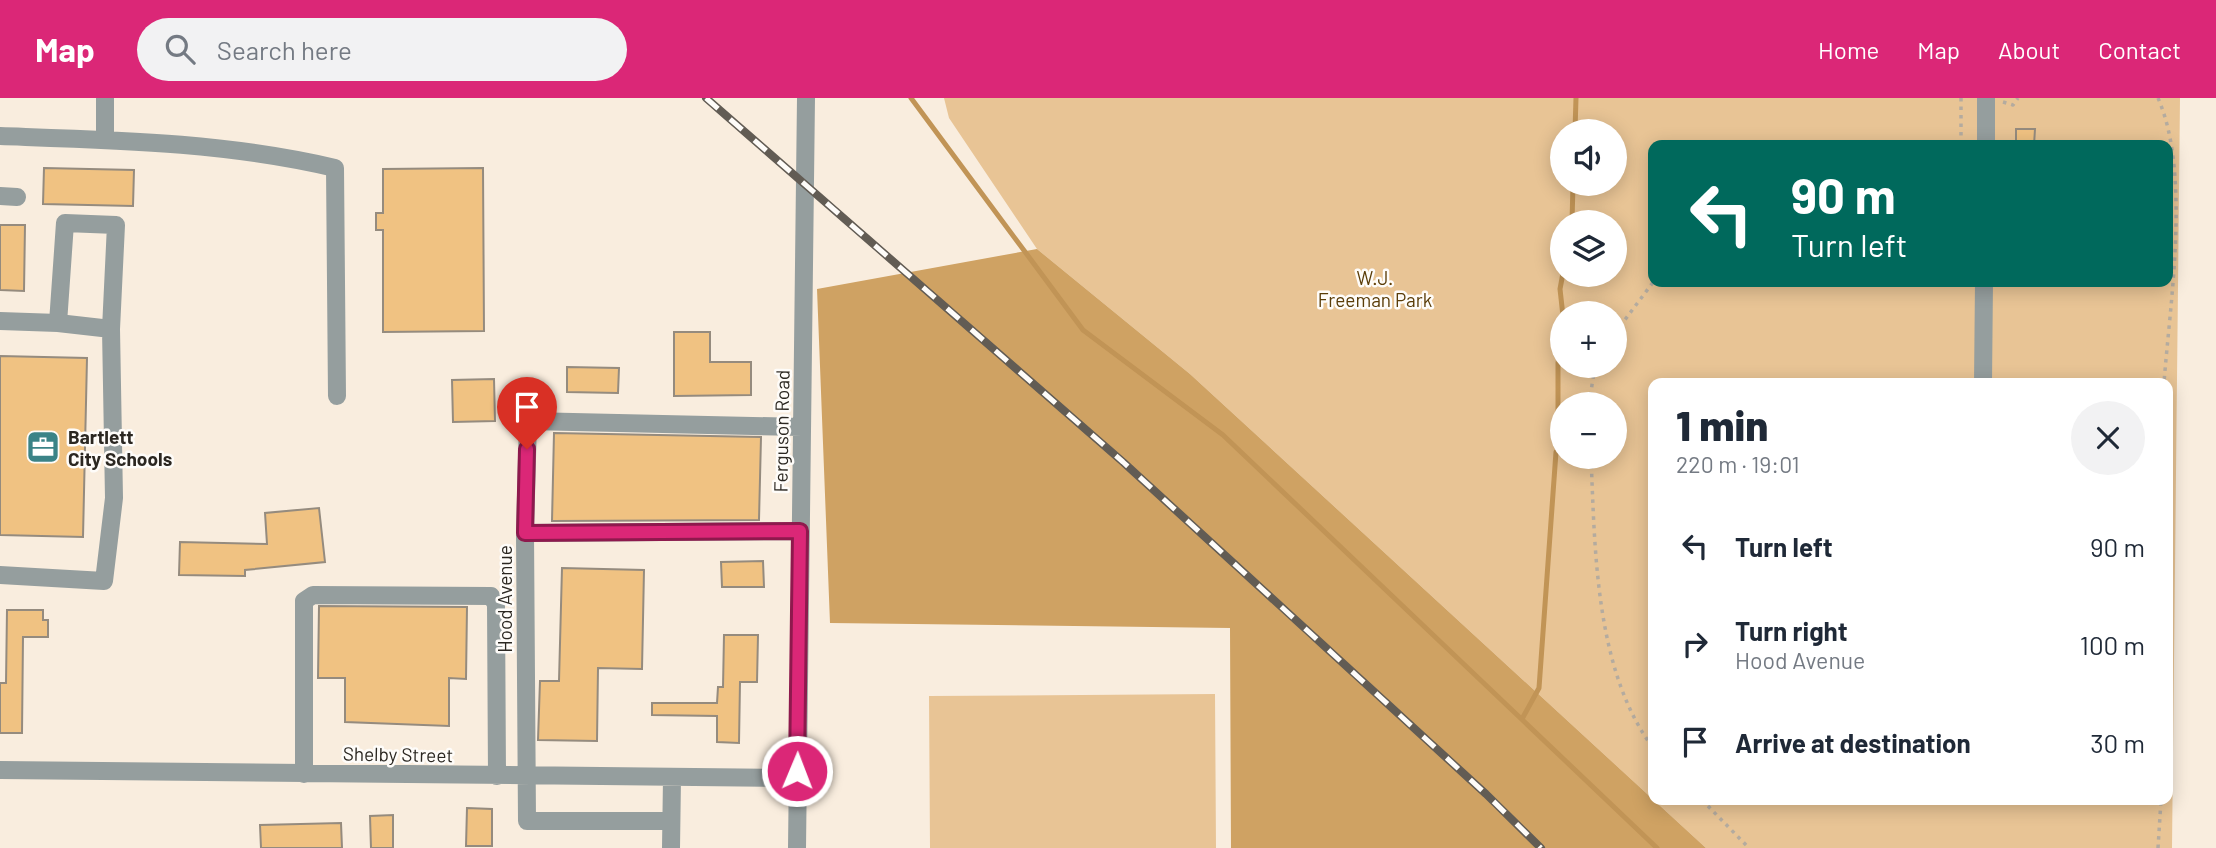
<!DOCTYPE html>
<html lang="en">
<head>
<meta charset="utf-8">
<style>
  body { margin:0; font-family:Barlow,sans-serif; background:#f2f2f3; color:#1f2937; height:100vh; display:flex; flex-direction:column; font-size:26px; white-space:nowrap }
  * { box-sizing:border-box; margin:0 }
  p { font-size:23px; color:#747a83 }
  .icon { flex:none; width:38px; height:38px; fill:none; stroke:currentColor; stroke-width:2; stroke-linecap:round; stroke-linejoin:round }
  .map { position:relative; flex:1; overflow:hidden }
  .sheet { position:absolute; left:1648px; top:280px; width:525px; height:427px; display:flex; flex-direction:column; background:#fff; border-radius:14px; box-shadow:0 4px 18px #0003 }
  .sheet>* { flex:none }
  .hud { position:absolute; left:1648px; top:42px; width:525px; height:147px; border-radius:14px; box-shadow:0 4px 18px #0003; background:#00695c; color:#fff; overflow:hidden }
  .buttons { position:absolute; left:1550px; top:21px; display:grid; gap:14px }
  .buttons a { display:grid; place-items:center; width:77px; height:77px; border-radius:50%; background:#fff; box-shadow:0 4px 18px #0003; font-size:35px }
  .pin { position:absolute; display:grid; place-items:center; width:60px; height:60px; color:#fff; margin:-72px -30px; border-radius:50% 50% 50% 0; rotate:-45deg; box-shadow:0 0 7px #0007 }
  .pin .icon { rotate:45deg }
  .me { position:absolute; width:77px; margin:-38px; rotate:1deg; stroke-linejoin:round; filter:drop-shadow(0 0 5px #0008) }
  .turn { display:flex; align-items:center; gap:24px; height:147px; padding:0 28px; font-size:32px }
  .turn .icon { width:91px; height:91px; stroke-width:2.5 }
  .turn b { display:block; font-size:49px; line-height:60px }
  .round { display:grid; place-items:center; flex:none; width:74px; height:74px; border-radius:37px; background:#f2f2f3 }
  .headline { display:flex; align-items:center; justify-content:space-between; height:119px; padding:0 28px }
  h1 { font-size:42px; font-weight:800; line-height:52px }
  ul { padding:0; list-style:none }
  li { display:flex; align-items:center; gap:21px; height:98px; padding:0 28px }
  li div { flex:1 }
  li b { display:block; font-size:26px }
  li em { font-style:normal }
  header { display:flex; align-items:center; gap:42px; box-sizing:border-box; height:98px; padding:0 35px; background:#db2777; color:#fff }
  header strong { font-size:33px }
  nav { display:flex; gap:38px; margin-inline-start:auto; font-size:24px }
  .search { width:490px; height:63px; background:#f2f2f3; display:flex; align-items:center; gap:18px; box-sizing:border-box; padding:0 24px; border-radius:38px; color:#747a83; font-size:26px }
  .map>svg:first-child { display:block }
  .green { fill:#e8c495; fill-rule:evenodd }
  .forest { fill:#cfa263 }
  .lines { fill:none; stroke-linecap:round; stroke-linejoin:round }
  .stream { stroke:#c19456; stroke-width:5 }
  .building { fill:#f0c282; stroke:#958b7e; stroke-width:2 }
  .path { stroke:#b4ab9f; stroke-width:3.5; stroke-dasharray:3.5 5; stroke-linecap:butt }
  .minor { stroke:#959e9e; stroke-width:18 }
  .rail-casing { stroke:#625c54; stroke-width:8 }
  .rail { stroke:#fefcf9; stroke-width:5; stroke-dasharray:16; stroke-linecap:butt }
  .route-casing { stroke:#8e194d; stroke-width:18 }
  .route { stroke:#db2777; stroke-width:12 }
  .labels { text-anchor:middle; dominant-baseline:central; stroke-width:5; stroke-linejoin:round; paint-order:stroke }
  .park-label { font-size:19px; fill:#5a3c07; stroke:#fefcf9 }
  .street-label { font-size:19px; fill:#2b2721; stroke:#fefcf9 }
  .poi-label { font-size:19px; font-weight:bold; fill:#2b2721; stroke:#fefcf9; text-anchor:start }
</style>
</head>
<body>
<header>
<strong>Map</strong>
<div class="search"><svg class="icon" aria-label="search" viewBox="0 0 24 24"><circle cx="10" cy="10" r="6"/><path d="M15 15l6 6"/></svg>Search here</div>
<nav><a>Home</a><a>Map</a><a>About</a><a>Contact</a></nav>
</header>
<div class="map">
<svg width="2216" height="750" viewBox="0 0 2216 750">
  <rect width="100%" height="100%" fill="#f9edde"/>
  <path class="green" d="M944,0H2180L2172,750H1706L1190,276L1037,151L949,20ZM1563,33H1615V86H1563ZM1654,47H2168V184H1654ZM1563,124H1615V177H1563ZM1563,215H1615V268H1563ZM1654,285H2168V702H1654ZM1563,306H1615V359H1563Z
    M1215,596L1216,750H930L929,598Z"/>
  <path class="forest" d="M1037,151L1190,276L1706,750H1231L1230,530L830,525L817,191Z"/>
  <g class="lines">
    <path class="stream" d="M911,0L1083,232L1223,337L1657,750
      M1575,33L1576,0
      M1572,124L1573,86
      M1563,175L1560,191L1563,218
      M1558,314V265L1563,234
      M1522,621L1539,590L1556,354"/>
  </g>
  <path class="building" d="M2016,31H2035L2034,47H2016Z
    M44,70L134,72L133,108L43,106Z
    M483,70L484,233L383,234V132H376V115H383V71Z
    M0,127H25L24,193L0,192Z
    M674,234H710V264H751V297L674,298Z
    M0,258L87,260L83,439L0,437Z
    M567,269L619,270L618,295L567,294Z
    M494,281L495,323L453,324L452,282Z
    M554,335L761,339L759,422L552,423Z
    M319,410L325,464L245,472V478L179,477L180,444L267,446L265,415Z
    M763,463L764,489H722L721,464Z
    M562,470L644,472L642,571L598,570L597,643L538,642L540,583H559Z
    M319,508L467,509L466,581L449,580V628L345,624V580H318Z
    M7,512H43V522H48V539H23L22,635H0V585H6Z
    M724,537H758L757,584H740L739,645L717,644V618L652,617V605H717L718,589H723Z
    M467,710L492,711V748H466Z
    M393,717V750H371L370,718Z
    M341,725L342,750H261L260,727Z"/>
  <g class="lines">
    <path class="path" d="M1961,0V47
      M2158,0C2191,75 2170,204 2164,285
      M2003,4L2013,7L2018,0
      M1615,235L1654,183
      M1589,306L1595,268
      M1591,359C1595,452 1595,574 1654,651
      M1702,702L1749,750
      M2158,750L2161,702"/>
    <path class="minor" d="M105,0V42
      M0,38C113,42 225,44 335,70L337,298
      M1986,47V0
      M0,98L17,99
      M0,223L58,225
      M1983,285L1984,184
      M525,435L800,433
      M0,477L104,483L114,400L111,231L116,127L65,125L58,225L111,231
      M0,672L797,680
      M304,676V503L313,497L491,498L496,506L497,678
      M671,723H527L525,435L528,323L802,329
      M671,750L672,680
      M797,750L806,0"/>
    <defs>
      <path id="rail" d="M706,0L1123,364L1486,696L1541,750"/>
    </defs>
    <use href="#rail" class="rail-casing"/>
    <use href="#rail" class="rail"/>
  </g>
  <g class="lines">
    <defs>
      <path id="route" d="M527,351L525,435L800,433L797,673"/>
    </defs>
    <use href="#route" class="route-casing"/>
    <use href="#route" class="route"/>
  </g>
  <defs>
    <symbol id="office-square" viewBox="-11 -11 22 22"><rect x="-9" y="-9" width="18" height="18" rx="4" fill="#3b8387" stroke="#fefcf9"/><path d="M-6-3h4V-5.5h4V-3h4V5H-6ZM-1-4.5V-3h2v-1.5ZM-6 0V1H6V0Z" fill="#fff"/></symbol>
  </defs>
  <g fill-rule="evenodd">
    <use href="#office-square" x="24" y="330" width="38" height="38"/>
  </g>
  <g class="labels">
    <g class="park-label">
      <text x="1375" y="179">W.J.<tspan x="1375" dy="22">Freeman Park</tspan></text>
    </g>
    <g class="street-label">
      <text transform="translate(781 333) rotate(-89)">Ferguson Road</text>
      <text transform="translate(504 501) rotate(-90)">Hood Avenue</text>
      <text transform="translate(398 656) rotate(1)">Shelby Street</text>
    </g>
    <g class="poi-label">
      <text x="68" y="338">Bartlett<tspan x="68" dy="22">City Schools</tspan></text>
    </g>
  </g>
</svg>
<div class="buttons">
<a><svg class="icon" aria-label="sound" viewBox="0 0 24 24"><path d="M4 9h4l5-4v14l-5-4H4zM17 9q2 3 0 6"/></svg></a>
<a><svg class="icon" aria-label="layers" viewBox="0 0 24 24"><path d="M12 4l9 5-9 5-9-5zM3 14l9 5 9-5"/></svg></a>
<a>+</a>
<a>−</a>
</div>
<div class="pin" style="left:527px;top:351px;background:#d93025"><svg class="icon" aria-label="arrive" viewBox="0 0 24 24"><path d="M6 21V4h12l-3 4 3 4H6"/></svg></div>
<svg class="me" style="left:797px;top:673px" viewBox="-20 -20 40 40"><circle r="17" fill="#db2777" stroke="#fff" stroke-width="3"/><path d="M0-11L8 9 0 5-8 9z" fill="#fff"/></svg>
<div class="hud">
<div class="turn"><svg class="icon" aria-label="left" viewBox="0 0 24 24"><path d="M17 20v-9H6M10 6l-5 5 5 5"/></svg><div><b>90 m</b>Turn left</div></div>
</div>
<section class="sheet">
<div class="headline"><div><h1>1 min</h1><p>220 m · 19:01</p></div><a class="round"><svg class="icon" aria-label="close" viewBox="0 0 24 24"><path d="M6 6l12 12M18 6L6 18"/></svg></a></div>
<ul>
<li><svg class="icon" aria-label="left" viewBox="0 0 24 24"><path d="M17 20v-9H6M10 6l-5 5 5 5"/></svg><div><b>Turn left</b></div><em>90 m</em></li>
<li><svg class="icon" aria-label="right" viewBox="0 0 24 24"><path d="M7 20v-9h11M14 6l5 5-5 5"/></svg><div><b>Turn right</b><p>Hood Avenue</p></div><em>100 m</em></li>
<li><svg class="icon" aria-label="arrive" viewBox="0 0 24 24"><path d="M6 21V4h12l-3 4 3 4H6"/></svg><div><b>Arrive at destination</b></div><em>30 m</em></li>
</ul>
</section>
</div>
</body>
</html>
